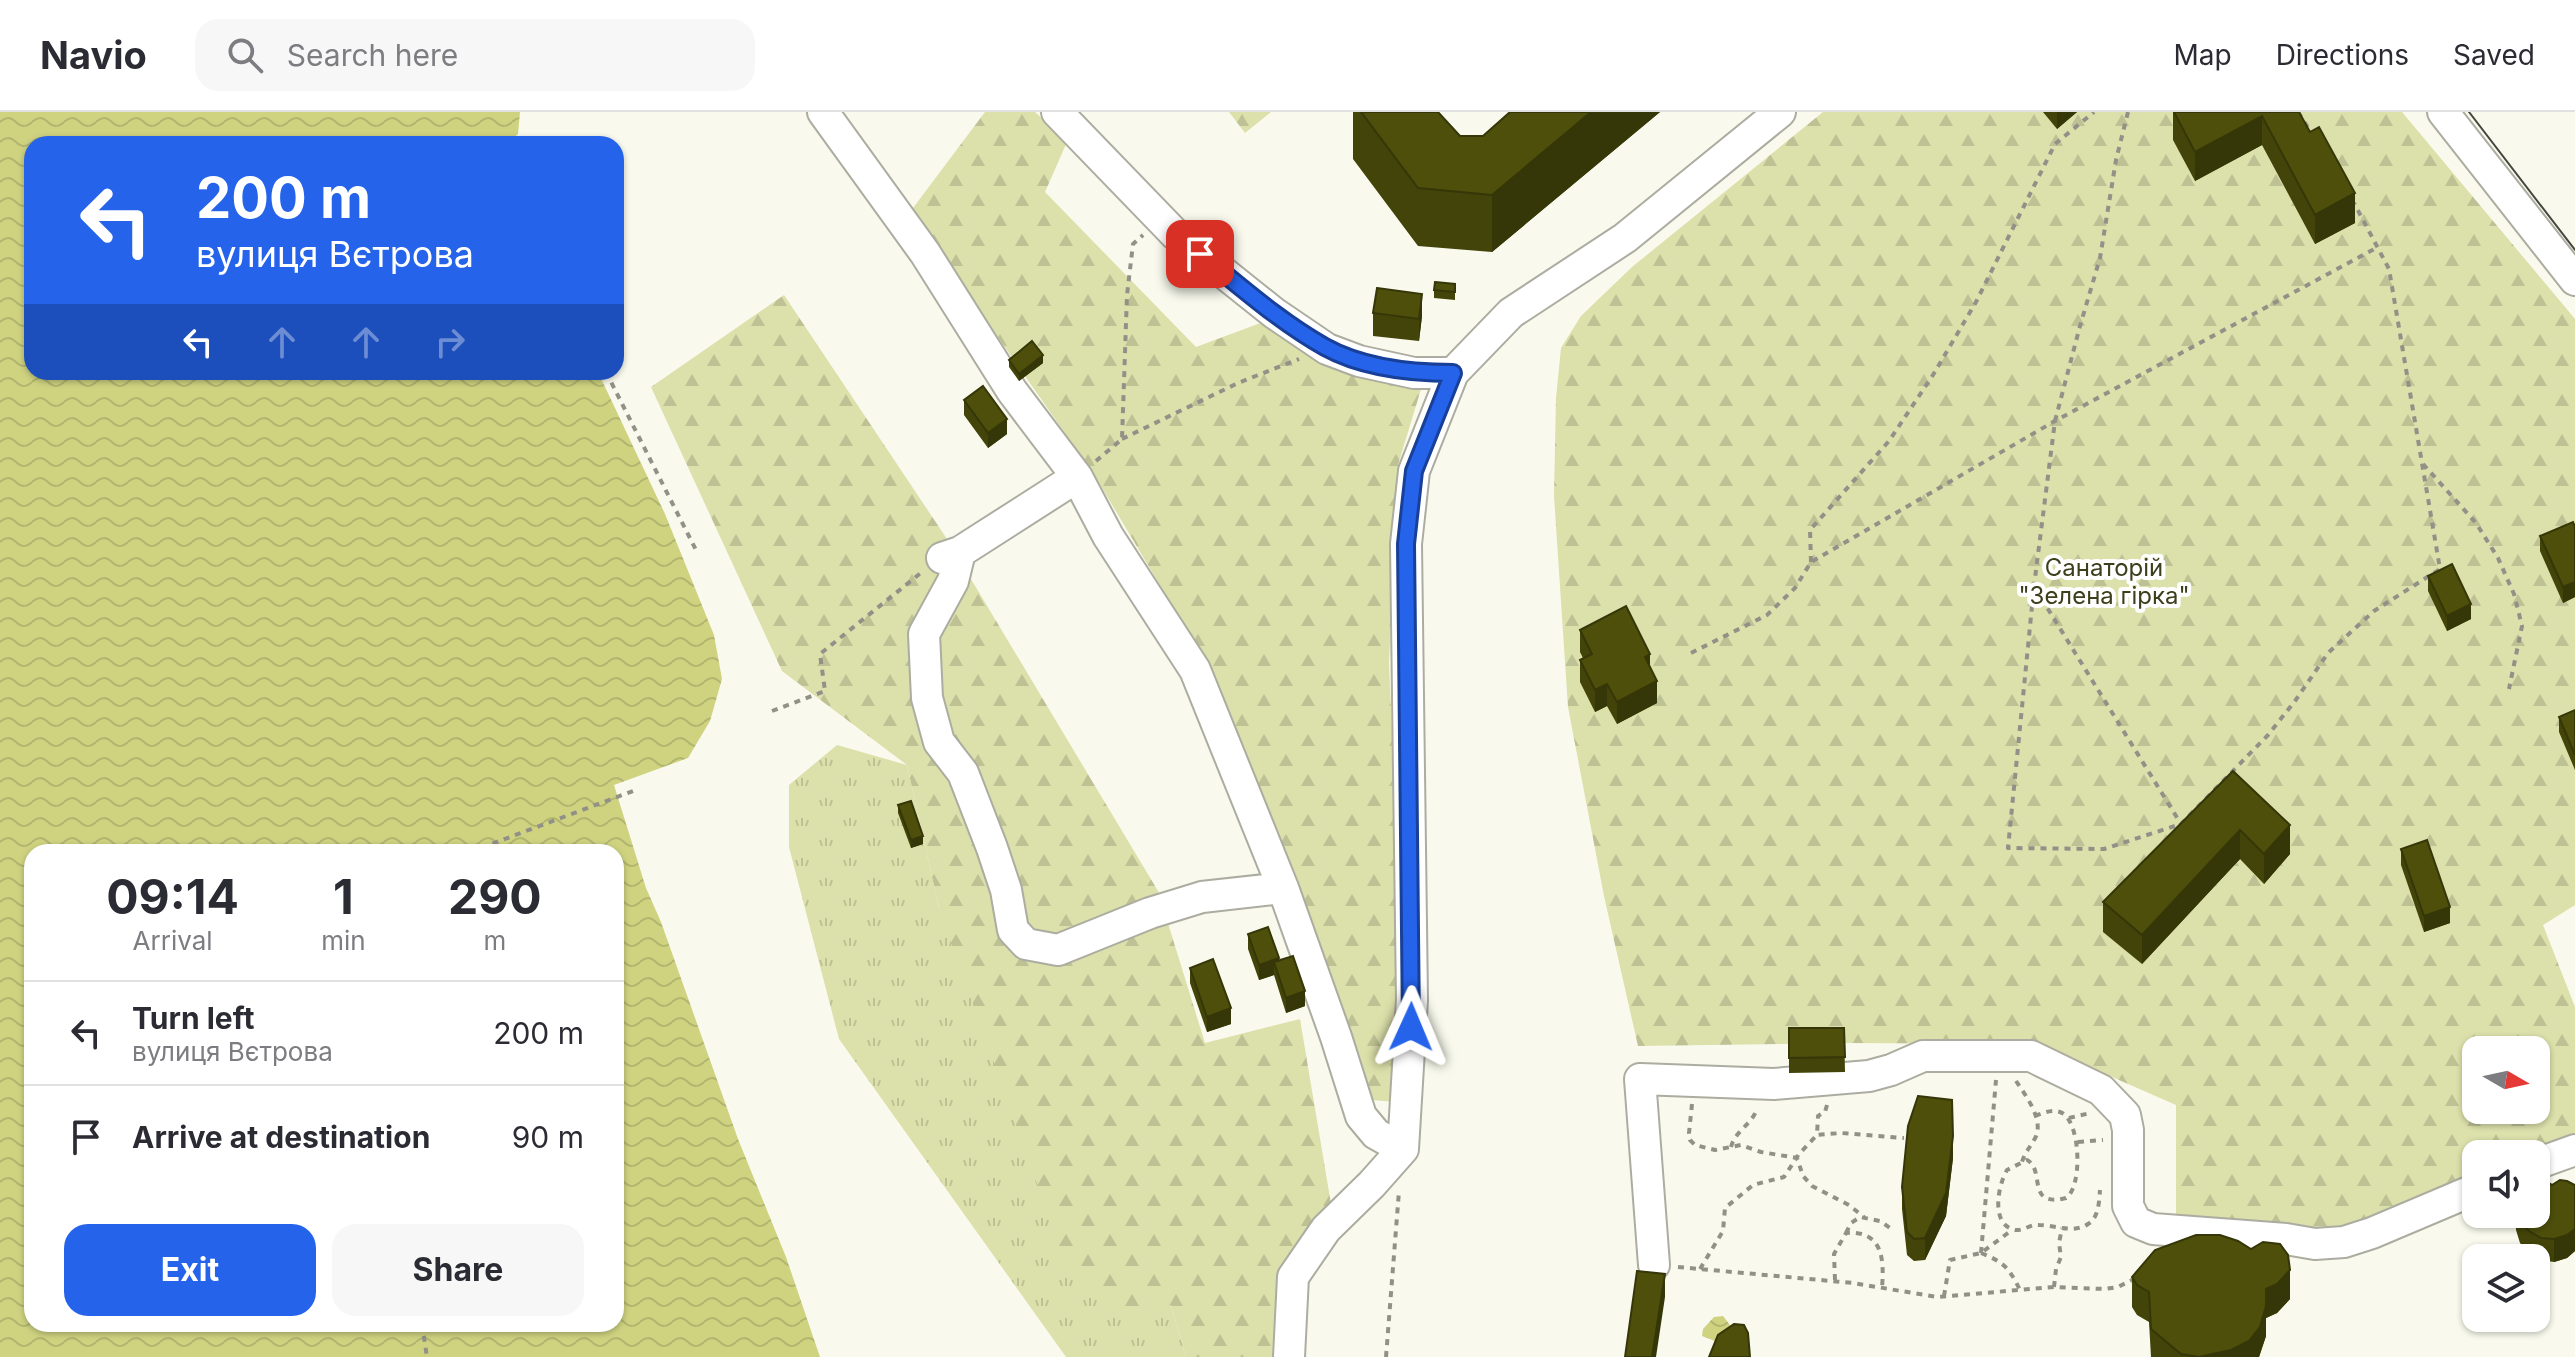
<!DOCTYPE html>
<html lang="en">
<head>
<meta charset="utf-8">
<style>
  body { margin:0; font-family:Inter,sans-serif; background:#f7f7f7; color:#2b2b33; height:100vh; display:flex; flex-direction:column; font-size:30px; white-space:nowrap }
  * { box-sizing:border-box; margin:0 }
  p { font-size:26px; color:#7c7c81 }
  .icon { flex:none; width:44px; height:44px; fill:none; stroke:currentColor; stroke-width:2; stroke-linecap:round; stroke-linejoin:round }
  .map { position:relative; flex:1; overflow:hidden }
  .panel { position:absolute; left:24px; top:732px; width:600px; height:488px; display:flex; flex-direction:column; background:#fff; border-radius:24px; box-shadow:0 2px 6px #0004 }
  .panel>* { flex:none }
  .guide { position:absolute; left:24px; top:24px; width:600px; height:244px; border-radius:24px; box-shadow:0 2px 6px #0004; background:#2563eb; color:#fff; overflow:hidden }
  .needle { width:52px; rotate:99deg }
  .tools { position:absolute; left:2462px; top:924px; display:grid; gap:16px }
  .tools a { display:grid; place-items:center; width:88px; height:88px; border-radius:16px; background:#fff; box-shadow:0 2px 6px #0004; font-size:40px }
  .pin { position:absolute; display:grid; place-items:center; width:68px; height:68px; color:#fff; margin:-34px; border-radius:16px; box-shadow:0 4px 12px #0006 }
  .me { position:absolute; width:88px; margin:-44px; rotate:1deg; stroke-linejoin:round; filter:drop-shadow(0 0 6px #0008) }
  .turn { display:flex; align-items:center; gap:28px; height:168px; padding:0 40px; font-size:36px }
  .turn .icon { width:104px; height:104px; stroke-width:2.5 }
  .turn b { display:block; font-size:56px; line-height:68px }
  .lanes { display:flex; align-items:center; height:76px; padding:0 40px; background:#0003; justify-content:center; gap:40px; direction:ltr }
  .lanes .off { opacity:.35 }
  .eta { display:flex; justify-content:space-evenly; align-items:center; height:136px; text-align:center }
  .eta b { font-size:48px; font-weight:700; line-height:56px }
  .primary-button { display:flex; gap:16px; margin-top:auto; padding:16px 40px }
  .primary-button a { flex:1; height:92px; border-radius:24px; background:#2563eb; color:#fff; font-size:32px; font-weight:700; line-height:92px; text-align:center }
  .primary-button a+a { background:#f7f7f7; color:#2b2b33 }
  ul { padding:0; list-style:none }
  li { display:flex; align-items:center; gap:24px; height:104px; padding:0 40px; border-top:2px solid #e1e1e2 }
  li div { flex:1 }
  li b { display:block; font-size:30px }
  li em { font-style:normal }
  header { display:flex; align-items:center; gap:48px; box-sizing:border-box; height:112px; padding:0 40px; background:#fff; border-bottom:2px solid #e1e1e2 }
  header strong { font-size:38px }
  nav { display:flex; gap:44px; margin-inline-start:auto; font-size:28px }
  .search { width:560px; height:72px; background:#f7f7f7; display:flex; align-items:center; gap:20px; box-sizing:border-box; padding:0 28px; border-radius:24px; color:#7c7c81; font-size:30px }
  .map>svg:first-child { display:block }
  .grass { fill:url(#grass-tufts) }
  .forest { fill:url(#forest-firs); fill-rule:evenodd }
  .water { fill:url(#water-waves); fill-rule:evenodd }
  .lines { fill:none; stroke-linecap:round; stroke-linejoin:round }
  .minor-casing { stroke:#acada0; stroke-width:34 }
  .path { stroke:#919188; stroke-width:4; stroke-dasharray:6 6; stroke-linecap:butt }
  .minor { stroke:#fff; stroke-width:30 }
  .tram { stroke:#464641; stroke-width:2 }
  .wall { fill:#424409 }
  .shaded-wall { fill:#363708 }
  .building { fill:#4d4f0b; stroke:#363708; stroke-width:2 }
  .route-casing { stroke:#184099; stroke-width:20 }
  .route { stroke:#2563eb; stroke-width:14 }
  .labels { text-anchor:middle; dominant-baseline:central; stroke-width:8; stroke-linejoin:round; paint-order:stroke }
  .park-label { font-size:24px; fill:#3d3e1b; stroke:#fff }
</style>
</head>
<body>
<header>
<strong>Navio</strong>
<div class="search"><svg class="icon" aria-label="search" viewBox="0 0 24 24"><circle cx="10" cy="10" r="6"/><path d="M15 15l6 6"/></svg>Search here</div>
<nav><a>Map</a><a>Directions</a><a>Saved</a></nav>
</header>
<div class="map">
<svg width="2575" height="1245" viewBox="0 0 2575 1245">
  <defs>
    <pattern id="grass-tufts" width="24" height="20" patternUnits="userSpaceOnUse" patternTransform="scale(2)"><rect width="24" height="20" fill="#dce0aa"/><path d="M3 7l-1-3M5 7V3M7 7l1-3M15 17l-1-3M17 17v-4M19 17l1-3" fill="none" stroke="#bdc193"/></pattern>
    <pattern id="forest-firs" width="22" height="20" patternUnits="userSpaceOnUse" patternTransform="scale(2)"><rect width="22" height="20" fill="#dce0aa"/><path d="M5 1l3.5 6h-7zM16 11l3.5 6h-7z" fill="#bdc193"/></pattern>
    <pattern id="water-waves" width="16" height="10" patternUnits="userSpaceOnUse" patternTransform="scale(2)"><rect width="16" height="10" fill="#cfd380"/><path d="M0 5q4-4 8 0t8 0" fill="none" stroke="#b2b66f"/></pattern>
  </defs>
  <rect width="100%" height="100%" fill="#f9faed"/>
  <path class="grass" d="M837,633L907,653L939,796L1171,1193L1186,1245H1066L839,927L789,735V673Z"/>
  <path class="forest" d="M985,0H1035L1067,30L1045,80L1196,235L1266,209L1422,274L1398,353L1389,551L1405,920L1397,990L1371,988L1209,556L1095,364L910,100Z
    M1229,0H1271L1245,21Z
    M1823,0H2402L2575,207V793L2543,813L2575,895V1031L2536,1042H2476V1067L2328,1121L2176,1106V993L2037,932L1844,931L1638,934L1604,784L1568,595L1554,384L1556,286L1561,236L1581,204L1632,155ZM2476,938H2536V998H2476Z
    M784,183L947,427L1158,779L1205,931L1300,907L1331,1092L1282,1245H1186L1171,1193L1125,1210L1067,1156L939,796L907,653L782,559L651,275Z"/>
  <path class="water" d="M0,0H520L518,22L506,32H32V260H598L665,402L714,523L722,567L710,609L688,646L614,673L646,776L661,810L738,1027L786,1145L820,1245H0ZM32,740H616V1212H32Z
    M1723,1204L1730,1213V1233L1720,1234L1715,1229L1702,1224L1703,1217L1714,1205Z"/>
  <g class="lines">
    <defs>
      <path id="minor" d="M823,0L925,141L1012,279L1077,365L1108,424L1195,558L1283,776L1336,925L1361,1004L1376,1022L1403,1037
        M1057,0L1175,122L1274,201L1327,237L1359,249L1414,261H1453
        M2443,0L2575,168
        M960,440L953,469L924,522L927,586L939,630L963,661L992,736L1006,778L1013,818L1026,832L1058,838L1150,801L1202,785L1283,776
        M942,446L960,440L1077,365
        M2536,1052L2575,1038
        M1654,1153L1640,967L1774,972L1869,964L1891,958L1923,944H2031L2101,978L2125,1003L2128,1018V1094L2136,1110L2153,1117L2286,1127L2315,1132L2344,1130L2372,1121L2476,1077
        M1289,1245L1293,1165L1326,1117L1372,1072L1403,1037L1412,888L1406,432L1414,359L1453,261L1511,201L1625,126L1780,0"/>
    </defs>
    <use href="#minor" class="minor-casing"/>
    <path class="path" d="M2128,0L2116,48L2100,146L2080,214L2055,309L2034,474L2008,736L2104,737L2181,712L2268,623L2295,589L2328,541L2374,499L2440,457L2389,157L2354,91
      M2298,0L2312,22
      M606,260L698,442
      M1122,327L1238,271L1299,247
      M1096,349L1122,327L1127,183L1133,132L1143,123
      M2423,352L2476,411L2498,446L2514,482L2522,514L2509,577
      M1811,450L1810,418L1889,329L1933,263L1976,190L2055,32L2094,0
      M2035,476L2181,712
      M1691,541L1767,503L1795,476L1811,450L2055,309L2378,135
      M772,599L825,579L820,542L922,460
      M470,740L633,679
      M2016,969C2026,984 2046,1010 2034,1028C2029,1037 2025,1040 2022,1050
      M1692,992L1689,1021L1690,1028L1695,1033L1715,1038L1741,1033L1761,1040L1797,1046L1803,1064L1812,1074L1849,1093L1865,1106
      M1827,993L1825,1000L1818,1004L1817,1023L1841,1021L1904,1026
      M2035,1004C2043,1001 2052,997 2060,1000C2081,1007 2083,1075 2066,1086C2025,1096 2046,1058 2027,1048L2007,1058C1998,1073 1990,1113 2015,1118C2024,1119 2030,1112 2039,1113C2054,1113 2074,1122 2088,1112C2099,1106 2099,1089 2100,1078
      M2069,1006L2090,1001
      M2078,1030L2103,1028
      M1731,1035C1735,1019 1752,1012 1757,997
      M1846,1121L1851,1111L1860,1105L1880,1109L1890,1116
      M1981,1141L1996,968
      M1981,1141C2004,1150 2009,1156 2020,1178
      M1678,1155L1853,1171L1937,1185L2054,1175L2105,1177L2118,1175L2136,1166
      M1700,1157L1723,1119L1725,1096L1753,1073L1784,1065L1799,1042L1817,1023
      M1835,1168L1834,1142L1846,1121C1884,1118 1884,1149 1882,1176
      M2054,1175L2056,1157L2061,1145L2059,1131L2062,1116
      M1944,1184L1950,1148L1981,1141L2012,1118
      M422,1212L427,1245
      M1386,1245L1399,1079"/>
    <use href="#minor" class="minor"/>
    <path class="tram" d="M2469,0L2575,138"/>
  </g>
  <path class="wall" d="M1353,0H1438L1460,24H1483L1510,0H1660L1492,140L1418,134L1353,47Z
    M2043,0H2077L2057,17Z
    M2173,0H2299L2355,111L2315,132L2262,33L2195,69L2173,28Z
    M1455,172V188L1434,186V178Z
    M1373,201L1422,204L1419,229L1373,224Z
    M1009,248L1043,251L1019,269L1009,255Z
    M964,288L1007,322L988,336L964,303Z
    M2575,415V485L2563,491L2540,439V424Z
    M2428,464L2471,507L2447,519L2428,479Z
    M1580,518L1650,556L1657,591L1617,612L1607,594L1595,600L1580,570V548L1583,546L1580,540Z
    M2575,598V658L2559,620V605Z
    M2233,659L2290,742L2264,772L2240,747L2142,852L2103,820V790Z
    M898,693L923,732L911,736L898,701Z
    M2401,737L2450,811L2424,820L2401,753Z
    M1248,822L1279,848L1305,894L1286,901L1274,863L1259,868L1248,837Z
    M1190,856L1231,912L1207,920L1190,871Z
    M1789,916H1844L1845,960L1789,961Z
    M1953,1046L1946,1104L1925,1148L1914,1149L1907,1143L1902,1097V1075Z
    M2552,1073H2575V1139L2567,1146L2554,1150L2541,1148L2529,1142L2520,1131L2516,1118V1102H2536Z
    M2132,1165L2290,1187L2277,1201L2266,1206V1224L2259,1245H2151L2149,1210L2137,1203L2132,1195Z"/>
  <path class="shaded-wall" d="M1591,0H1660L1492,140V83Z
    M2057,0H2077L2057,17Z
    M2262,4V33L2195,69V40Z
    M2355,81V111L2315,132V103Z
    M1422,182V204L1419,229V207Z
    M1043,243V251L1019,269V262Z
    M1007,307V322L988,336V321Z
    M2575,470V485L2563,491V475Z
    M2471,492V507L2447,519V504Z
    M1650,542V565L1645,545Z
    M1657,569V591L1617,612V590Z
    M1607,572V594L1595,600V578Z
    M2290,713V742L2264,772V742Z
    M2240,718V747L2142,852V823Z
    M923,724V732L911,736V728Z
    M2450,795V811L2424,820V804Z
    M1279,846V861L1274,850V863L1259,868V853Z
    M1305,879V894L1286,901V886Z
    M1231,896V912L1207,920V905Z
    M1953,1024V1046L1946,1104L1925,1148V1126Z
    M2575,1117V1139L2567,1146L2554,1150V1127Z
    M2290,1158V1187L2277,1201L2266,1206V1224L2259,1245H2199L2266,1177Z
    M1665,1162V1185L1656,1245H1652Z"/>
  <path class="building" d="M1361,0H1438L1460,24H1483L1510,0H1591L1492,83L1418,76Z
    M2174,0H2299L2310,20L2319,15L2355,81L2315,103L2262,4L2195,40Z
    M1435,170L1455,172V180L1434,178Z
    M1377,176L1422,182L1419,207L1373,201Z
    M1032,229L1043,243L1019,262L1009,248Z
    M983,274L1007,307L988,321L964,288Z
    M2573,410L2575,415V470L2563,475L2540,424Z
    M2452,452L2471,492L2447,504L2428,464Z
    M1626,494L1650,542L1645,545L1657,569L1617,590L1607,572L1595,578L1580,548L1592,542L1580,518Z
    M2575,598V643L2559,605Z
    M2233,659L2290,713L2264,742L2240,718L2142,823L2103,790Z
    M911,689L923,724L911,728L898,693Z
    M2427,728L2450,795L2424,804L2401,737Z
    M1268,815L1279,846L1259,853L1248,822Z
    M1293,844L1305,879L1286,886L1274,850Z
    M1213,847L1231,896L1207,905L1190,856Z
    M1789,916H1844L1845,945L1789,946Z
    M1918,984L1952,988L1953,1024L1946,1081L1925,1126L1914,1127L1907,1120L1902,1075L1908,1014Z
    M2536,1062L2552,1073L2560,1068L2567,1069L2575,1073V1117L2567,1123L2554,1127L2541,1126L2529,1119L2520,1109L2518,1102H2536Z
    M2196,1123H2220L2238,1129L2251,1137L2263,1130L2280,1132L2288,1143L2290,1158L2277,1172L2266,1177V1194L2260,1215L2249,1229L2231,1238L2199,1245L2181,1242L2151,1217L2149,1180L2137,1173L2132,1165L2155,1138Z
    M1637,1159L1665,1162L1652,1245H1625Z
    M1734,1212L1744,1213L1748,1221L1750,1245H1709L1718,1223Z"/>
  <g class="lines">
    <defs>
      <path id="route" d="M1200,142C1240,174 1280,210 1325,235C1363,256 1411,261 1453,261L1414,359L1406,432L1411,915"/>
    </defs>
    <use href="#route" class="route-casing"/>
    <use href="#route" class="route"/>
  </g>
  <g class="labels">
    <g class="park-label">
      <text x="2104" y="455">Санаторій<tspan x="2104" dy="28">"Зелена гірка"</tspan></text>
    </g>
  </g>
</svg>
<div class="tools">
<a><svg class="needle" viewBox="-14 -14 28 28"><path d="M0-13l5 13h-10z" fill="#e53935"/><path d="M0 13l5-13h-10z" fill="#7c7c81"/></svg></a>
<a><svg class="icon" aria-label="sound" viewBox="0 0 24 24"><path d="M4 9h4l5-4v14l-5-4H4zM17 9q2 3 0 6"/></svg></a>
<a><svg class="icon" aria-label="layers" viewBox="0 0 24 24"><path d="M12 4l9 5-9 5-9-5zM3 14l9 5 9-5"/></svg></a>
</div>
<div class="pin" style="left:1200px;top:142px;background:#d93025"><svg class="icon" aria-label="arrive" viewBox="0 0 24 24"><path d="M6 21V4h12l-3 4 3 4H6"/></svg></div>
<svg class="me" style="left:1411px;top:915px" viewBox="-20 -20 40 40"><path d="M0-17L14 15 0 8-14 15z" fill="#2563eb" stroke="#fff" stroke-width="4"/></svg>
<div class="guide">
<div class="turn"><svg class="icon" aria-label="left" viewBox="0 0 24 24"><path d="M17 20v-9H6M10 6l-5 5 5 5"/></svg><div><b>200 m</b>вулиця Вєтрова</div></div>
<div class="lanes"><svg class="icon" aria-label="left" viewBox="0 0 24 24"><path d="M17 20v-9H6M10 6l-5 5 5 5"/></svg><svg class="icon off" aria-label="ahead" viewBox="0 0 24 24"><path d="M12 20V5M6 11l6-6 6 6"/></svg><svg class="icon off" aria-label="ahead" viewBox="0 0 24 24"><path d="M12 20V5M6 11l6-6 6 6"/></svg><svg class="icon off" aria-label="right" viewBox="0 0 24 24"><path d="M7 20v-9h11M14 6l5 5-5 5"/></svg></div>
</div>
<section class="panel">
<div class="eta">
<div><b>09:14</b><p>Arrival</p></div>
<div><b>1</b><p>min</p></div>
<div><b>290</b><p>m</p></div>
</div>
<ul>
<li><svg class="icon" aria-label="left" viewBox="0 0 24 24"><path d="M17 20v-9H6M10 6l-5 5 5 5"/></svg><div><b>Turn left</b><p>вулиця Вєтрова</p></div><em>200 m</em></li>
<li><svg class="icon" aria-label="arrive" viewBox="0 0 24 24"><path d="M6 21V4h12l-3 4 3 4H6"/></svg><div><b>Arrive at destination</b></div><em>90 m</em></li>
</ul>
<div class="primary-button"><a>Exit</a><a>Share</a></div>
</section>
</div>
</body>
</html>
